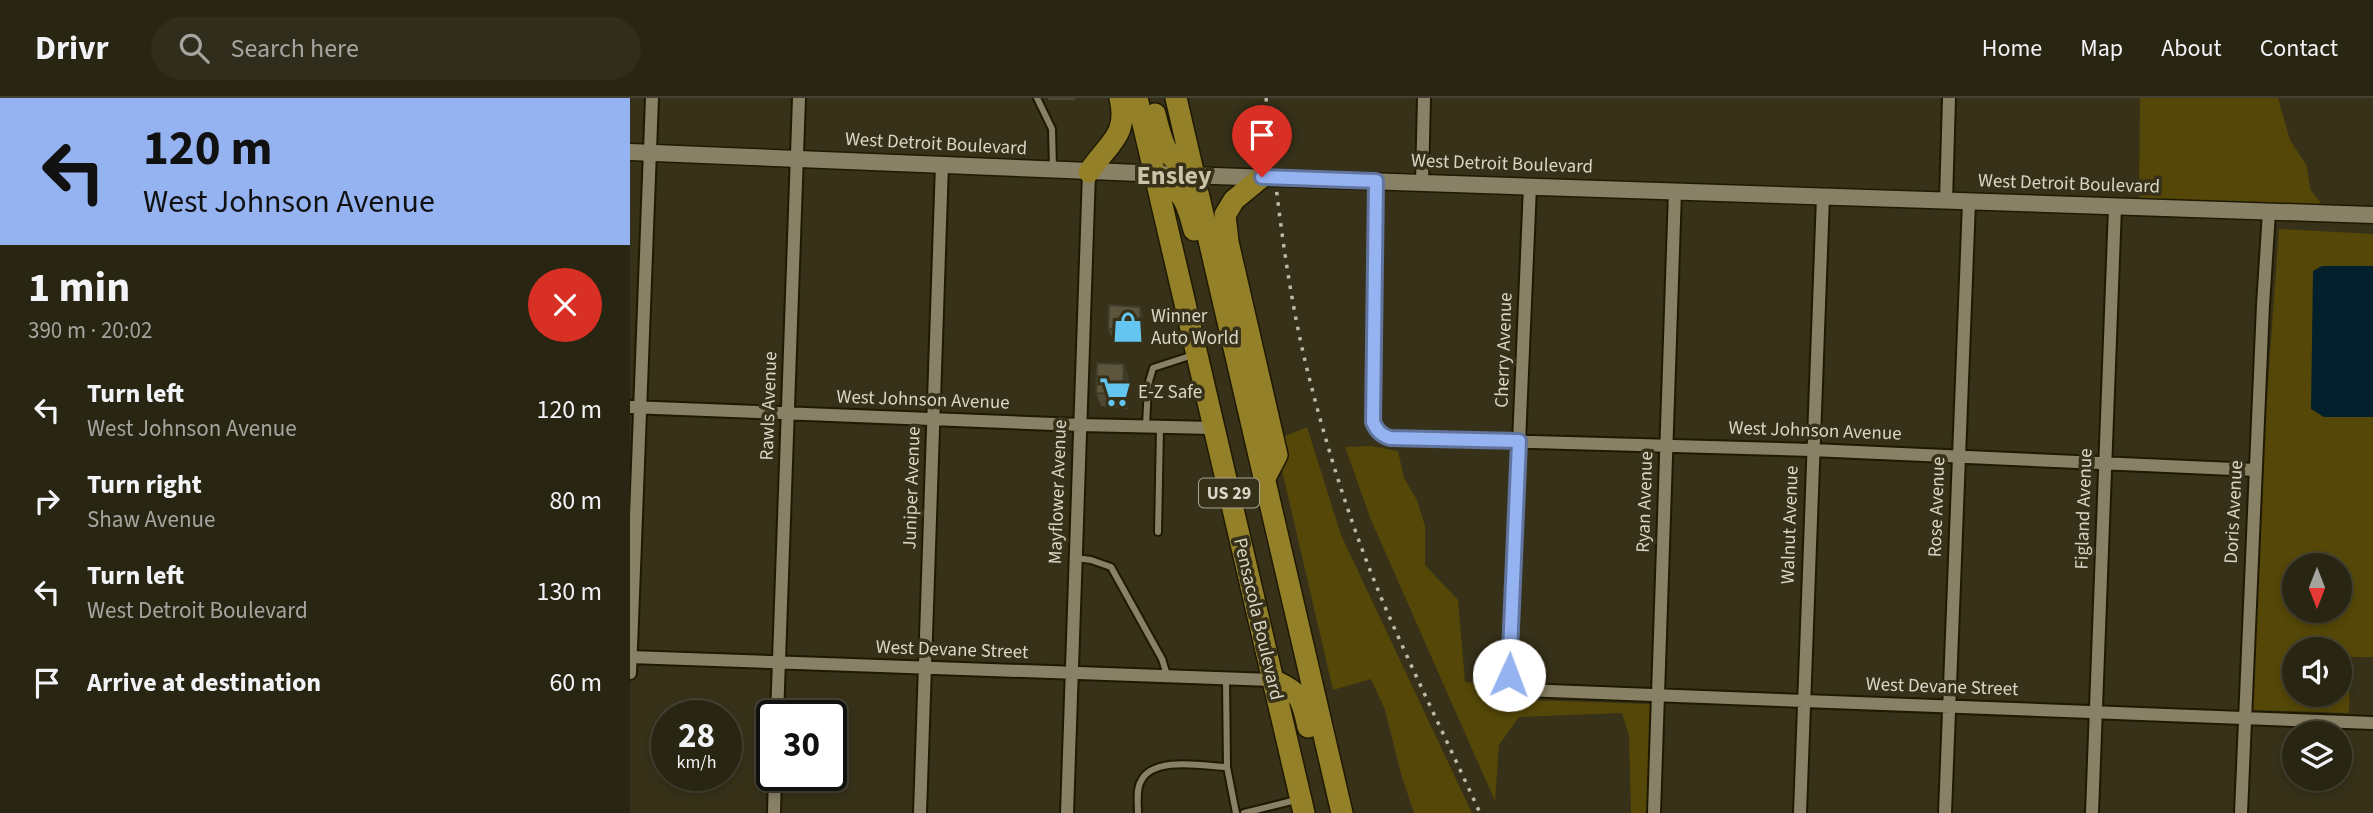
<!DOCTYPE html>
<html lang="en">
<head>
<meta charset="utf-8">
<style>
  body { margin:0; font-family:"Source Sans 3",sans-serif; background:#312d1c; color:#f1f3f6; height:100vh; display:flex; flex-direction:column; font-size:26px; white-space:nowrap }
  * { box-sizing:border-box; margin:0 }
  p { font-size:23px; color:#a5a5a0 }
  .icon { flex:none; width:38px; height:38px; fill:none; stroke:currentColor; stroke-width:2; stroke-linecap:round; stroke-linejoin:round }
  .map { position:relative; flex:1; overflow:hidden }
  .sheet { display:flex; flex-direction:column; background:#292513; width:630px }
  .sheet>* { flex:none }
  .guide { background:#95b2f1; color:#111; overflow:hidden }
  .needle { width:46px; rotate:180deg }
  .fabs { position:absolute; left:1652px; top:455px; display:grid; gap:14px }
  .fabs a { display:grid; place-items:center; width:70px; height:70px; border-radius:50%; background:#292513; box-shadow:0 4px 10px #0003,0 0 0 2px #454233; font-size:35px }
  .speed { position:absolute; left:21px; top:602px; display:flex; gap:14px; font-size:35px; font-weight:700; text-align:center }
  .speed>* { display:grid; place-content:center; width:91px; height:91px; border-radius:50%; background:#292513; box-shadow:0 4px 10px #0003,0 0 0 2px #454233; line-height:1 }
  .speed small { font-size:18px; font-weight:400 }
  .speed .limit { border:4px solid #111; border-radius:10px; background:#fff; color:#111 }
  .pin { position:absolute; display:grid; place-items:center; width:60px; height:60px; color:#fff; margin:-72px -30px; border-radius:50% 50% 50% 0; rotate:-45deg; box-shadow:0 0 7px #0007 }
  .pin .icon { rotate:45deg }
  .me { position:absolute; width:77px; margin:-38px; rotate:2deg; stroke-linejoin:round; filter:drop-shadow(0 0 5px #0008) }
  .turn { display:flex; align-items:center; gap:24px; height:147px; padding:0 28px; font-size:32px }
  .turn .icon { width:91px; height:91px; stroke-width:2.5 }
  .turn b { display:block; font-size:49px; line-height:60px }
  .round { display:grid; place-items:center; flex:none; width:74px; height:74px; border-radius:37px; background:#312d1c }
  .summary { display:flex; align-items:center; justify-content:space-between; height:119px; padding:0 28px }
  h1 { font-size:42px; font-weight:700; line-height:52px }
  ul { padding:0; list-style:none }
  li { display:flex; align-items:center; gap:21px; height:91px; padding:0 28px }
  li div { flex:1 }
  li b { display:block; font-size:26px }
  li em { font-style:normal }
  header { display:flex; align-items:center; gap:42px; box-sizing:border-box; height:98px; padding:0 35px; background:#292513; border-bottom:2px solid #454233 }
  header strong { font-size:33px }
  nav { display:flex; gap:38px; margin-inline-start:auto; font-size:24px }
  .search { width:490px; height:63px; background:#312d1c; display:flex; align-items:center; gap:18px; box-sizing:border-box; padding:0 24px; border-radius:38px; color:#a5a5a0; font-size:26px }
  main { display:flex; flex:1; min-height:0 }
  .map>svg:first-child { display:block }
  .green { fill:#544707; fill-rule:evenodd }
  .water { fill:#02202b }
  .lines { fill:none; stroke-linecap:round; stroke-linejoin:round }
  .service-casing { stroke:#1f1902; stroke-width:10 }
  .minor-casing { stroke:#1f1902; stroke-width:16 }
  .tertiary-casing { stroke:#1f1902; stroke-width:19 }
  .trunk-casing { stroke:#1f1902; stroke-width:24 }
  .service { stroke:#888166; stroke-width:6 }
  .minor { stroke:#888166; stroke-width:12 }
  .tertiary { stroke:#888166; stroke-width:16 }
  .trunk { stroke:#938028; stroke-width:21 }
  .rail { stroke:#bebaaa; stroke-width:3.5; stroke-dasharray:3.5 7; stroke-linecap:butt }
  .wall { fill:#4f4934 }
  .shaded-wall { fill:#403c2a }
  .building { fill:#5c553c; stroke:#403c2a; stroke-width:2 }
  .route-casing { stroke:#61749d; stroke-width:18 }
  .route { stroke:#95b2f1; stroke-width:12 }
  .labels { text-anchor:middle; dominant-baseline:central; stroke-width:7; stroke-linejoin:round; paint-order:stroke }
  .shield { fill:#373119; stroke:#a8a493; stroke-width:2 }
  .shield-label { font-size:18px; font-weight:bold; fill:#d9d6c7 }
  .street-label { font-size:19px; fill:#d9d6c7; stroke:#373119 }
  .poi-label { font-size:19px; fill:#d9d6c7; stroke:#373119; text-anchor:start }
  .district-label { font-size:26px; font-weight:bold; fill:#cac3a6; stroke:#373119 }
</style>
</head>
<body>
<header>
<strong>Drivr</strong>
<div class="search"><svg class="icon" aria-label="search" viewBox="0 0 24 24"><circle cx="10" cy="10" r="6"/><path d="M15 15l6 6"/></svg>Search here</div>
<nav><a>Home</a><a>Map</a><a>About</a><a>Contact</a></nav>
</header>
<main>
<section class="sheet">
<div class="guide">
<div class="turn"><svg class="icon" aria-label="left" viewBox="0 0 24 24"><path d="M17 20v-9H6M10 6l-5 5 5 5"/></svg><div><b>120 m</b>West Johnson Avenue</div></div>
</div>
<div class="summary"><div><h1>1 min</h1><p>390 m · 20:02</p></div><a class="round" style="background:#d93025;color:#fff"><svg class="icon" aria-label="close" viewBox="0 0 24 24"><path d="M6 6l12 12M18 6L6 18"/></svg></a></div>
<ul>
<li><svg class="icon" aria-label="left" viewBox="0 0 24 24"><path d="M17 20v-9H6M10 6l-5 5 5 5"/></svg><div><b>Turn left</b><p>West Johnson Avenue</p></div><em>120 m</em></li>
<li><svg class="icon" aria-label="right" viewBox="0 0 24 24"><path d="M7 20v-9h11M14 6l5 5-5 5"/></svg><div><b>Turn right</b><p>Shaw Avenue</p></div><em>80 m</em></li>
<li><svg class="icon" aria-label="left" viewBox="0 0 24 24"><path d="M17 20v-9H6M10 6l-5 5 5 5"/></svg><div><b>Turn left</b><p>West Detroit Boulevard</p></div><em>130 m</em></li>
<li><svg class="icon" aria-label="arrive" viewBox="0 0 24 24"><path d="M6 21V4h12l-3 4 3 4H6"/></svg><div><b>Arrive at destination</b></div><em>60 m</em></li>
</ul>
</section>
<div class="map">
<svg width="1743" height="715" viewBox="0 0 1743 715">
  <rect width="100%" height="100%" fill="#373119"/>
  <path class="green" d="M1510,0H1648L1660,42L1677,68L1680,91L1693,108L1509,103Z
    M1649,131L1743,136V559H1720L1719,615L1622,612L1633,355ZM1664,467H1710V513H1664ZM1664,551H1710V597H1664Z
    M677,329L711,437L842,715H784L771,676L755,612L741,581L703,592L645,342Z
    M741,348L768,353L774,380L787,402L795,428V467L828,502L835,584L875,588L880,595L896,602L1021,606L1017,715H1001L999,638L992,615L889,619L869,647L865,703L741,422L715,349Z"/>
  <path class="water" d="M1692,168H1743V319H1694L1681,311L1683,173Z"/>
  <g class="lines">
    <defs>
      <path id="service" d="M407,0L422,31L423,70
        M516,328L518,287L523,270L563,257
        M528,434L530,330
        M446,460L461,462L481,469L532,561L537,577
        M596,581L597,669L606,715
        M508,715C508,705 506,691 511,683C523,658 573,668 597,669
        M614,715L666,702"/>
      <path id="minor" d="M746,83L743,324L752,337L760,340L1182,352L1626,372
        M792,84L794,0
        M900,88L879,577L883,585L891,592L1743,625
        M1316,103L1319,0
        M0,309L450,327L584,330
        M0,559L642,582
        M0,575L22,0
        M147,618L169,0
        M144,715L145,677
        M290,715L312,66
        M437,715L459,74
        M1024,715L1045,93
        M1170,715L1193,99
        M1315,715L1339,104
        M1462,715L1485,109
        M1611,715L1633,207L1639,114"/>
      <path id="tertiary" d="M0,54L534,76
        M556,77L1743,117"/>
      <path id="trunk" d="M507,0L674,715
        M546,0L712,715
        M525,16C533,49 535,58 564,77
        M459,74C478,45 499,38 490,0
        M525,76C553,94 556,100 564,132
        M632,79L604,102L595,117L598,144L647,357L635,380
        M642,582C670,593 672,601 678,629"/>
    </defs>
    <use href="#service" class="service-casing"/>
    <use href="#minor" class="minor-casing"/>
    <use href="#tertiary" class="tertiary-casing"/>
    <use href="#trunk" class="trunk-casing"/>
    <use href="#service" class="service"/>
    <use href="#minor" class="minor"/>
    <use href="#tertiary" class="tertiary"/>
    <use href="#trunk" class="trunk"/>
    <path class="rail" d="M636,0C646,89 655,180 676,267C697,352 724,438 759,518C788,584 820,649 850,715"/>
  </g>
  <path class="wall" d="M418,0H445V2H418Z
    M510,209L513,218L514,240H482L478,231Z
    M499,280L498,311L471,308L466,295Z"/>
  <path class="shaded-wall" d="M510,209L513,218L514,240L511,231Z
    M494,266L499,280L498,311L493,297Z"/>
  <path class="building" d="M479,207L510,209L511,231H478Z
    M467,265L494,266L493,297L466,295Z"/>
  <g class="lines">
    <defs>
      <path id="route" d="M632,79L746,83L743,324C747,333 751,337 760,340L889,343L879,577"/>
    </defs>
    <use href="#route" class="route-casing"/>
    <use href="#route" class="route"/>
  </g>
  <defs>
    <symbol id="shop-bare" viewBox="-9 -9 18 18"><path d="M-5-2.5h2.3a2.7 3.5 0 0 1 5.4 0H5L5.5 6h-11ZM-1.5-2.5h3a1.5 2.3 0 0 0-3 0Z" fill="#64c5ee" stroke="#373119" stroke-width="2.5" paint-order="stroke"/></symbol>
    <symbol id="supermarket-bare" viewBox="-9 -9 18 18"><path d="M-6-5.5h2.5l.6 2H6L4.5 2H-2.5L-4.4-4H-6ZM-1.5 3.2a1.3 1.3 0 1 0 .1 0ZM3 3.2a1.3 1.3 0 1 0 .1 0Z" fill="#64c5ee" stroke="#373119" stroke-width="2.5" paint-order="stroke"/></symbol>
  </defs>
  <g fill-rule="evenodd">
    <use href="#shop-bare" x="476" y="207" width="44" height="44"/>
    <use href="#supermarket-bare" x="463" y="272" width="44" height="44"/>
  </g>
  <g class="labels">
    <rect class="shield" x="569" y="380.5" width="60" height="29" rx="5"/>
    <g class="shield-label">
      <text x="599" y="395">US 29</text>
    </g>
    <g class="street-label">
      <text transform="translate(306 46) rotate(3)">West Detroit Boulevard</text>
      <text transform="translate(872 66) rotate(2)">West Detroit Boulevard</text>
      <text transform="translate(1439 86) rotate(2)">West Detroit Boulevard</text>
      <text transform="translate(874 252) rotate(-88)">Cherry Avenue</text>
      <text transform="translate(293 302) rotate(2)">West Johnson Avenue</text>
      <text transform="translate(139 308) rotate(-88)">Rawls Avenue</text>
      <text transform="translate(1185 333) rotate(2)">West Johnson Avenue</text>
      <text transform="translate(282 390) rotate(-88)">Juniper Avenue</text>
      <text transform="translate(428 394) rotate(-88)">Mayflower Avenue</text>
      <text transform="translate(1015 404) rotate(-88)">Ryan Avenue</text>
      <text transform="translate(1307 409) rotate(-88)">Rose Avenue</text>
      <text transform="translate(1454 411) rotate(-88)">Figland Avenue</text>
      <text transform="translate(1604 414) rotate(-87)">Doris Avenue</text>
      <text transform="translate(1160 427) rotate(-88)">Walnut Avenue</text>
      <text transform="translate(628 521) rotate(77)">Pensacola Boulevard</text>
      <text transform="translate(322 552) rotate(2)">West Devane Street</text>
      <text transform="translate(1312 589) rotate(2)">West Devane Street</text>
    </g>
    <g class="poi-label">
      <text x="521" y="218">Winner<tspan x="521" dy="22">Auto World</tspan></text>
      <text x="508" y="294">E-Z Safe</text>
    </g>
    <g class="district-label">
      <text x="544" y="77">Ensley</text>
    </g>
  </g>
</svg>
<div class="fabs">
<a><svg class="needle" viewBox="-14 -14 28 28"><path d="M0-13l5 13h-10z" fill="#e53935"/><path d="M0 13l5-13h-10z" fill="#a5a5a0"/></svg></a>
<a><svg class="icon" aria-label="sound" viewBox="0 0 24 24"><path d="M4 9h4l5-4v14l-5-4H4zM17 9q2 3 0 6"/></svg></a>
<a><svg class="icon" aria-label="layers" viewBox="0 0 24 24"><path d="M12 4l9 5-9 5-9-5zM3 14l9 5 9-5"/></svg></a>
</div>
<div class="speed"><div>28<small>km/h</small></div><div class="limit">30</div></div>
<div class="pin" style="left:632px;top:79px;background:#d93025"><svg class="icon" aria-label="arrive" viewBox="0 0 24 24"><path d="M6 21V4h12l-3 4 3 4H6"/></svg></div>
<svg class="me" style="left:879px;top:577px" viewBox="-20 -20 40 40"><circle r="19" fill="#fff"/><path d="M0-13L10 11 0 6-10 11z" fill="#95b2f1"/></svg>
</div>
</main>
</body>
</html>
